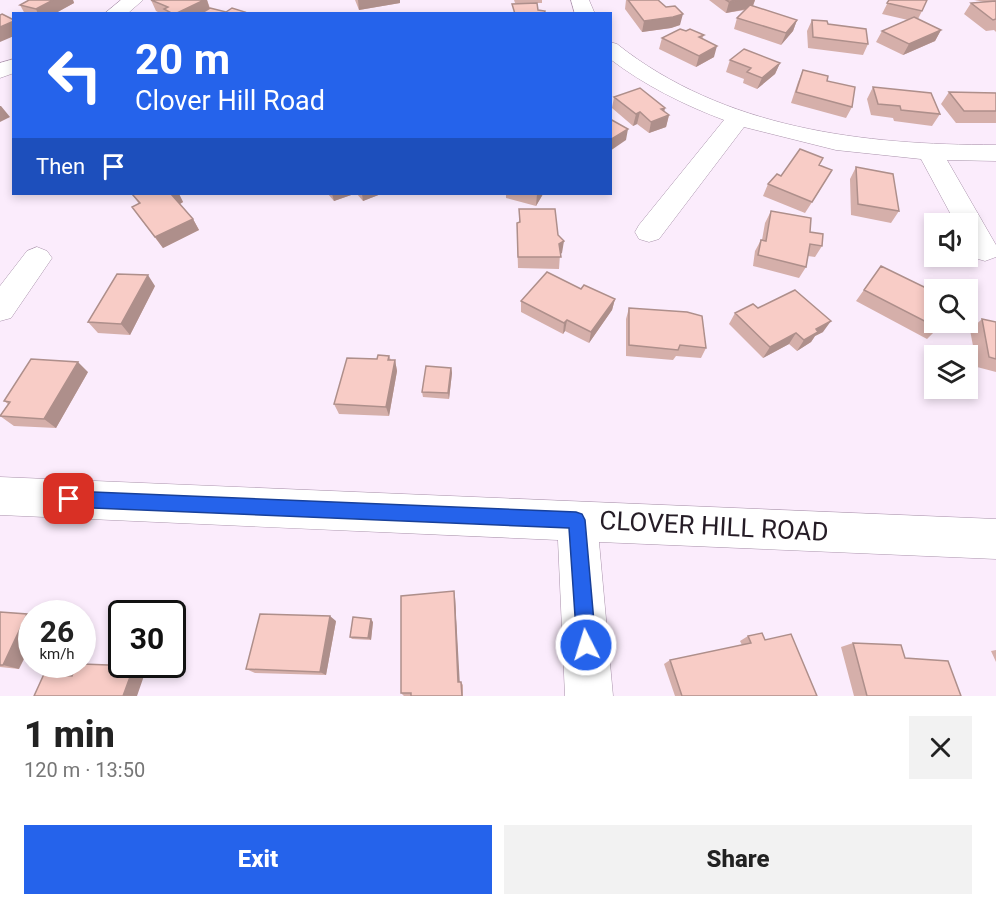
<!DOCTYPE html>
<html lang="en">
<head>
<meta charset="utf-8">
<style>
  body { margin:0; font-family:Roboto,sans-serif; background:#f2f2f2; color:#222; height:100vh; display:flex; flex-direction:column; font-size:22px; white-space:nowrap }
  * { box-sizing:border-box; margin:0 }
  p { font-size:20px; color:#767676 }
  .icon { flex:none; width:33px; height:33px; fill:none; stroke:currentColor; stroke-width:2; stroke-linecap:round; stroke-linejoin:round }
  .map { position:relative; height:696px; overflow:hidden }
  .side { display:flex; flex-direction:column; background:#fff; flex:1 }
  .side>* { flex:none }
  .top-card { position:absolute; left:12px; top:12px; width:600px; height:183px; border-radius:0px; box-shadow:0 3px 9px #0003; background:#2563eb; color:#fff; overflow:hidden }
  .controls { position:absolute; left:924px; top:213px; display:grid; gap:12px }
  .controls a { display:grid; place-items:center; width:54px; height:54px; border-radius:0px; background:#fff; box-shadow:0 3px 9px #0003; font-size:30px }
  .speed { position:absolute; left:18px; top:600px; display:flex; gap:12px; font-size:30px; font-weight:700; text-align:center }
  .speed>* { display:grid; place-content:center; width:78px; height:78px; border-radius:50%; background:#fff; box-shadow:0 3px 9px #0003; line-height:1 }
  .speed small { font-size:15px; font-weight:400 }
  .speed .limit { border:3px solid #111; border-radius:9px; background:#fff; color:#111 }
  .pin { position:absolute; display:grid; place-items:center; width:51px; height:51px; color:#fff; margin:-26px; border-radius:12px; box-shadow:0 3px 9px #0006 }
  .me { position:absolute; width:66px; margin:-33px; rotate:355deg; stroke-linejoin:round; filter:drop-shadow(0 0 4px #0008) }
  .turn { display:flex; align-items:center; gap:21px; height:126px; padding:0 24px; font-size:27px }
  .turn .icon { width:78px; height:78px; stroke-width:2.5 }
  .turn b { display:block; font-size:42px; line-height:51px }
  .then { display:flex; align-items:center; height:57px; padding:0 24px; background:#0003; gap:12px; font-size:22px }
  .round { display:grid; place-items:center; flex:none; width:63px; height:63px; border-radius:0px; background:#f2f2f2 }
  .summary { display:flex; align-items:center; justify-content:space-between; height:102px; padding:0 24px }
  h1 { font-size:36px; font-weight:800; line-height:45px }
  .primary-button { display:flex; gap:12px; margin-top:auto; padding:12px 24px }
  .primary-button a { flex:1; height:69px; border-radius:0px; background:#2563eb; color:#fff; font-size:24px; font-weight:800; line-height:69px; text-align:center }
  .primary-button a+a { background:#f2f2f2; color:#222 }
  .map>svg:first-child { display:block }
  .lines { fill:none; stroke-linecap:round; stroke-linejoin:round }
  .minor-casing { stroke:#a992ab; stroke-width:1 }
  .minor { fill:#fff; fill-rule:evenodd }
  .wall { fill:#d5afaa }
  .shaded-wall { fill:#ae8f8b }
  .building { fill:#f8ccc6; stroke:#ae8f8b; stroke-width:1.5 }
  .route { fill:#2563eb; stroke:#184099; stroke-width:1.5 }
  .labels { text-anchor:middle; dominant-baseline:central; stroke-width:4.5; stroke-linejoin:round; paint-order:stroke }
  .near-street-label { font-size:26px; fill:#251c26; stroke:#fff }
</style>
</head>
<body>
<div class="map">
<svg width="996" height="696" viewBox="0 0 996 696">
  <rect width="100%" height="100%" fill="#fbecfc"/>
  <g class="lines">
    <defs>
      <path id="minor" d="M121,0H143L127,14H104Z
        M571,0H589L595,14H575Z
        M610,42L617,44C724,129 864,145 996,145V161L947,160L996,245V257L985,261L975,258L968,246V224H956L921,159L836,150L744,127L659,239L649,242L639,239L635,232L639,225L724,120C684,105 644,85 610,59Z
        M14,59V73L0,78V63Z
        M37,247L47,251L52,258L11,318L0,321V286L27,251Z
        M0,477L996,519V559L599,542L613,696H565L558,540L0,515Z"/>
    </defs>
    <use href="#minor" class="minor-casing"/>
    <use href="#minor" class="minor"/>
  </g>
  <path class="wall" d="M29,0H73L74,3L54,14H25L20,5Z
    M151,0H207L210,8L226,12L246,14H162L156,11Z
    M355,0H400V3L359,10Z
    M514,0H542V3H515Z
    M626,0H628L680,25L671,28L642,32L625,9Z
    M709,0H755L753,6L797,20L793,31L781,45L734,29L737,18L745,10L726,13Z
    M889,0L922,11L918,19L941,30L935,41L903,55L876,42L882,31L908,20L882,14Z
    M974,0H996V32L994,30L986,31L964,14L971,3L985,2Z
    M812,20L828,24L868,44L863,55L808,48L807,31Z
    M686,31L704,35L702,39L714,57L696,67L659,49L662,38Z
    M730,60L780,63L775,74L757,89L743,83L744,79L726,72Z
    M803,70L827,81L852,107L846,118L791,103L798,82Z
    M873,87L940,114L932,126L894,121L893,118L871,115L867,99Z
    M949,92L996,93V123H956L941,104Z
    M614,97L664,112L669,115L666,127L649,133L637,124L633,126L612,108Z
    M819,165L825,182L805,213L763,196L768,184L781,176Z
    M856,167L899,211L891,223L851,215L850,179Z
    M132,194H179L183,202L180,204L193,219L199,230L163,248L140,218L132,207L139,204Z
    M328,194H354L334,201Z
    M357,194H381L363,201Z
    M506,194H543L536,206L506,198Z
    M519,209L558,235L562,253L560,254L559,269L518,268L517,234V223L519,222Z
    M771,211L822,246L815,257L808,256L806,267L799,278L753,266L755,251L761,240H762L765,223Z
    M881,266L923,287L926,284L938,328L927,339L856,301Z
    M155,286L130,335L98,333L88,322Z
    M581,289L615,299L612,310L589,343L565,331L563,334L521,312V301Z
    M629,308L706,348L701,358L676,356L673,360L626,356V319Z
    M758,308L823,332L815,336L811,342L797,351L789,344L763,358L729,324L735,313Z
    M982,319L996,322V372L977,367L970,330Z
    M389,356L391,360H395L397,371L389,416L339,414L334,404Z
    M451,368L452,373L449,399L423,397L422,392Z
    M88,372L56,428L14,426L0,416L8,404L4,401Z
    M455,597L459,682H461L463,685V696H404L401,693Z
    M0,612L3,613L19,669L0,667Z
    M336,621L326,675L255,673L246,669Z
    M373,622L371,640L352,639L350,637Z
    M748,636L765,640L817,696H675L664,664L670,660L742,645L740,641Z
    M853,643L905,658L961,696H854L841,647Z
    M996,650V662L991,651Z"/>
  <path class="shaded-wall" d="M53,0H73L74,3L54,14H38L36,9Z
    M204,0H207L210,10L203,14H175Z
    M358,0H400V3L359,10Z
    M742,0H755L752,8L726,13L729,2Z
    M683,14L680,25L671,28L642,32L644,21Z
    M797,20L793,31L781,45L786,33Z
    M14,21V36L0,42V27Z
    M941,30L935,41L903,55L909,44Z
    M717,46L714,57L696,67L699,56Z
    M780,63L775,74L757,89L762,78Z
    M0,106H1L10,117L0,122Z
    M665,108L663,118L669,115L666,127L649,133L651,122L661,109Z
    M640,112L637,124L633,126L636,114Z
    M628,129L626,140L610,151V140Z
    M171,194H179L183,202L178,205Z
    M332,194H354L334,201Z
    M362,194H381L363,201Z
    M537,194H543L536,206Z
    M193,219L199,230L163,248L155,237Z
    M564,241L562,253L558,255L559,244Z
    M148,275L155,286L130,335L121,324Z
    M615,299L612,310L589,343L591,332Z
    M567,320L565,331L563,334L564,323Z
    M831,321L823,332L815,336L811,342L797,351L804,340L816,329Z
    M796,333L789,344L763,358L770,347Z
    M395,360L397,371L389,416L386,407Z
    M78,362L88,372L56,428L44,419Z
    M451,368L452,373L449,399L448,393Z
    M454,591L455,597L460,686L458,682Z
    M27,614L32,615V643L19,669L3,665Z
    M330,616L336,621L326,675L320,672Z
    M371,619L373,622L371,640L368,638Z
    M134,666L146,670L137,696H123Z"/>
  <path class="building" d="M29,0H53L36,9L20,5Z
    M151,0H204L175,14H173L164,9L168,7Z
    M628,0H658L666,7L675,6L683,14L673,17L644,21Z
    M726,0H742L729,2Z
    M889,0H927L922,11L887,3Z
    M996,1V19L993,20L971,3Z
    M537,3L538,10L545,11L544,14H515L512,4Z
    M750,5L797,20L786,33L737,18Z
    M210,8L226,12L232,8L245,12L243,14H200Z
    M2,14L14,20V21L0,27V15Z
    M914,17L941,30L909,44L882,31Z
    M812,20L827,21L828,24L866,29L868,44L813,37Z
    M680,29L686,31L690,29L704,35L699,37L717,46L699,56L662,38Z
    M744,49L780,63L762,78L747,72L751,68L730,60Z
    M803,70L828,76L827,81L855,87L852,107L796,92Z
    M873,87L931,93L940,114L901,110L900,106L878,104Z
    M640,88L665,108L661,109L669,115L651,122L640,112L636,114L614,97Z
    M949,92L996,93V111H964Z
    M610,119L628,129L610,140Z
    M800,149L823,158L819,165L832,170L812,202L768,184L777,174L781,176Z
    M856,167L893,174L899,211L858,204Z
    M132,194H171L193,219L155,237L132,207L140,203Z
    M519,209H555L558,235L564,241L559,244L561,257H518L517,223L520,222Z
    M771,211L811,218L810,232L823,234L822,246L810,244L806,267L758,255L761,240L766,241Z
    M881,266L924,287L926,284L938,290H934V322H941L938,328L864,290Z
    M547,272L581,289L584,285L615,299L591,332L567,320L564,323L521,301Z
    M117,274L148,275L121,324L88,322Z
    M795,290L831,321L816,329L818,332L804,340L796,333L770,347L735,313L753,304L758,308Z
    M629,308L687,312L702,316L706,348L680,345L678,350L629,345Z
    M982,319L996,322V359L989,357Z
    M378,355L389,356L388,360H395L386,407L334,404L347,358L377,359Z
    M31,359L78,362L44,419L0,416L10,402L4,401Z
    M426,366L451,368L448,393L422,392Z
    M454,591L458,682H461L462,696H411V693H401V596Z
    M0,612L27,614L3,665H0Z
    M260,614L330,616L320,672L246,669Z
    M353,617L371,619L368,638L350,637Z
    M762,633L765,640L791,634L817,696H682L670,660L751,643L748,636Z
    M853,643L901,645L905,658L948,661L961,696H867Z
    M76,664H82L134,666L123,696H34L44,674L72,676Z"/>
  <path class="route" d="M69,491L576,512L582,514L585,520L596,645L593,652L586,654L580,652L577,645L569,528L69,507L63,505L61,499L63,494Z"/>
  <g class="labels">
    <g class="near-street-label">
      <text transform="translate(714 526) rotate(3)">CLOVER HILL ROAD</text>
    </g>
  </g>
</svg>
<div class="controls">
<a><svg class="icon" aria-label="sound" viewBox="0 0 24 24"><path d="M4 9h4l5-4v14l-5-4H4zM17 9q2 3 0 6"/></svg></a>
<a><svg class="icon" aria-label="search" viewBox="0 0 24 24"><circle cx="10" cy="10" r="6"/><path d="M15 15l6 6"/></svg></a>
<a><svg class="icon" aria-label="layers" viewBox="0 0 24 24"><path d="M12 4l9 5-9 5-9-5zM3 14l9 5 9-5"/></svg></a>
</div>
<div class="speed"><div>26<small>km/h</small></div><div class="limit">30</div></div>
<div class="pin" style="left:69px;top:499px;background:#d93025"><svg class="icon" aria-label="arrive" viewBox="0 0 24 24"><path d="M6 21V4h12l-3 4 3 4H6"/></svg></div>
<svg class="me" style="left:586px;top:645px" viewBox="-20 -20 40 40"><circle r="17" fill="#2563eb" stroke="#fff" stroke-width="3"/><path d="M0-11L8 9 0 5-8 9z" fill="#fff"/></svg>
<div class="top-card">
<div class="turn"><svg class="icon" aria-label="left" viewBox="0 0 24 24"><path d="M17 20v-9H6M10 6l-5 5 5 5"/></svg><div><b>20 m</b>Clover Hill Road</div></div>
<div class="then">Then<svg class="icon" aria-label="arrive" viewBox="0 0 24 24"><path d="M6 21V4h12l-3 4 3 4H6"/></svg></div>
</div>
</div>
<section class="side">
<div class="summary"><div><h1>1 min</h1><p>120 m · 13:50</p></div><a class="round"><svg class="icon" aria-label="close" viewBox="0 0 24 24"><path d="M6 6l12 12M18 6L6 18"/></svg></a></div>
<div class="primary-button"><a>Exit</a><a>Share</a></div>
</section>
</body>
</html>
